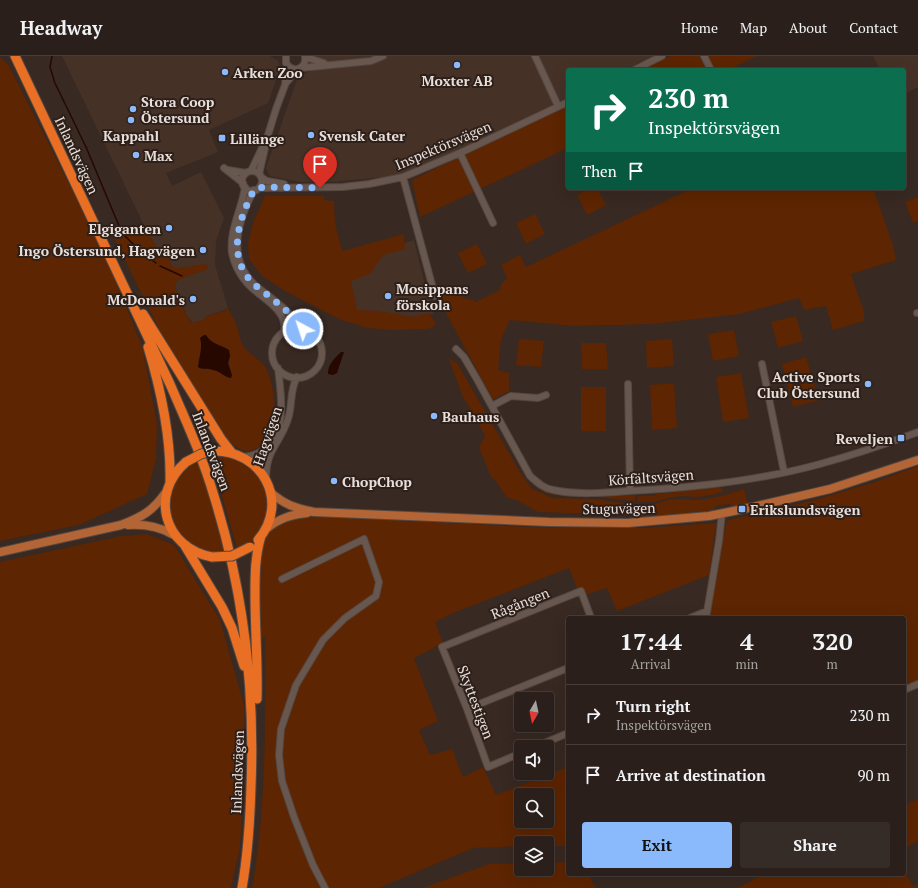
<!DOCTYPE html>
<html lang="en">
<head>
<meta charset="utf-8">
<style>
  body { margin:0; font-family:"PT Serif",serif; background:#362c27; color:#f1f3f6; height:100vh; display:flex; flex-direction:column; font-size:15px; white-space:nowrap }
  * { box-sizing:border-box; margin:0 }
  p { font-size:13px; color:#a5a2a2 }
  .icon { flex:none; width:22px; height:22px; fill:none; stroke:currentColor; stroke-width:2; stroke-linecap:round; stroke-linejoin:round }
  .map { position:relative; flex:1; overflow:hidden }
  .side { position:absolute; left:566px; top:560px; width:340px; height:260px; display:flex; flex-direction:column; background:#2a1f1a; border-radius:4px; box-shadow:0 4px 16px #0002,0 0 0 1px #463d39 }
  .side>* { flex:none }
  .guide { position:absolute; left:566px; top:12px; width:340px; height:122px; border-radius:4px; box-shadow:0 4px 16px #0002,0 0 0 1px #463d39; background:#0b6e4f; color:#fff; overflow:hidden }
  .needle { width:26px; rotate:189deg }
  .buttons { position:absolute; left:514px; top:636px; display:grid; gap:8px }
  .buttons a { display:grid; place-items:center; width:40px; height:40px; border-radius:4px; background:#2a1f1a; box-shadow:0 4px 16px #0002,0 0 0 1px #463d39; font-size:20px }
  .pin { position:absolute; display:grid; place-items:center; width:34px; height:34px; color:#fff; margin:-41px -17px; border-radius:50% 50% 50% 0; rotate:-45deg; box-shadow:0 0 4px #0007 }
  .pin .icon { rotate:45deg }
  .me { position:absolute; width:44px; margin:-22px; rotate:320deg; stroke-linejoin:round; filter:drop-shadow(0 0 3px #0008) }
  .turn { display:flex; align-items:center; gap:14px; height:84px; padding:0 16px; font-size:18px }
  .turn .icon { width:52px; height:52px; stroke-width:2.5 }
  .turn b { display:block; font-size:28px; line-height:34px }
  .then { display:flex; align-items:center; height:38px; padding:0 16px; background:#0003; gap:8px; font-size:15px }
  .eta { display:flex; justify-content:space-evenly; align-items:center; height:68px; text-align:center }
  .eta b { font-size:24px; font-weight:600; line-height:28px }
  .action { display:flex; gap:8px; margin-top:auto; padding:8px 16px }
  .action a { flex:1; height:46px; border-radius:4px; background:#8bbafc; color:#111; font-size:16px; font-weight:600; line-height:46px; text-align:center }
  .action a+a { background:#362c27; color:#f1f3f6 }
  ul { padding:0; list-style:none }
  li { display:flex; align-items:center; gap:12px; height:60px; padding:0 16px; border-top:1px solid #463d39 }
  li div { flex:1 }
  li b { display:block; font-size:15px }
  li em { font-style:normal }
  header { display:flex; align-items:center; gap:24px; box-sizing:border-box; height:56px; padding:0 20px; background:#2a1f1a; border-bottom:1px solid #463d39 }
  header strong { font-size:19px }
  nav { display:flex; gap:22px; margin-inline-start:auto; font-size:14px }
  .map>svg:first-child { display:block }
  .built { fill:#463127 }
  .green { fill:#5d2501; fill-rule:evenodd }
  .water { fill:#260800 }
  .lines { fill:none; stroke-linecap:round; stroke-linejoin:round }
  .stream { stroke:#260800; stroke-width:1.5 }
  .minor-casing { stroke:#544741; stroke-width:8 }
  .major-casing { stroke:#544741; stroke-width:10 }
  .highway-casing { stroke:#544741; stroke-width:11 }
  .minor { stroke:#67574f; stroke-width:6 }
  .major { stroke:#b46535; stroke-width:8 }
  .highway { stroke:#e86f24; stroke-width:9 }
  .highway-bridge-casing { stroke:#544741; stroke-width:11; stroke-linecap:butt }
  .highway-bridge { stroke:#e86f24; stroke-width:9 }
  .route { stroke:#8bbafc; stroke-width:7; stroke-dasharray:0 12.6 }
  .poi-dot { fill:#8bbafc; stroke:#2d1f19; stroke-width:1.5 }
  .labels { text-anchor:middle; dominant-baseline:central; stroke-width:4; stroke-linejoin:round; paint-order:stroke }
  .poi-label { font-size:14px; font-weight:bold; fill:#e9dfda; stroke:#2d1f19; text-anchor:start }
  .street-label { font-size:14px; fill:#e9dfda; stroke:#2d1f19 }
</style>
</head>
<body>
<header>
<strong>Headway</strong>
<nav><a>Home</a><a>Map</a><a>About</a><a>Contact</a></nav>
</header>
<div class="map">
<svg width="918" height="832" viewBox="0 0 918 832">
  <rect width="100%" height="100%" fill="#382922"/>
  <path class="built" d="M62,0H270L278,5L280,12L268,47L209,74L218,96L166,117L172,130L201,116L224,162L216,185L215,209L228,252L224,254L207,260L203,264L193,267L187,260L175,231V227L178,224V212H173L168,203H164L161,200L143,167Z
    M315,0H653L624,14H568V42L443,102L394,120L330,126H301L270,120L266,112L298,21L314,13L322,14L323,6Z
    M873,0H918V31L904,38V14H880Z
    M414,184L423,221L434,258L413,262L351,260L341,205Z"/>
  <path class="green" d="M671,0H757L728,14H642Z
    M0,1L8,8L103,195L142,290L157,368L156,403L147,438L79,469L0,485Z
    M568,49V92L420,161L412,124Z
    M590,132H597L606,149L587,159L577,139Z
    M693,132H873L893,189L896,204L851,218L864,256V265L833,274L826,250L804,254L799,242L740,258L652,268L573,270L510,264L501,283L498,314L509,317V335L493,344L447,259L439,238L454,232L464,242L473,244L475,246L500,234L501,228L507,222L501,209L520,199L526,211Z
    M265,140H324V144L334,145L335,167L342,195L404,178L405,193L383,199L370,218L351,225L357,254L378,255L413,261L429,257L436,268L433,271L427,273L390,274L368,272L341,264L285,235L262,220L249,203L248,188L253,167Z
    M918,141V165L913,167L905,146Z
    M535,158L545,178L526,188L516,167Z
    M143,167L161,200L164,202H168L173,212H178L204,208L208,210V213L178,224L175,227C175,237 185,256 190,265L193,267L203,264L207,260L224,255L228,252C231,258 235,264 237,271C239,276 240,283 242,288C247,298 261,303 266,312C276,332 281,377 259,391C244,401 236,391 225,381L161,277L113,180ZM201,284H209L229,294C231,306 226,306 232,319L231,322C224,321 221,316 215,314C209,312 203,314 198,311L201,295Z
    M477,188L487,208L468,217L458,197Z
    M796,260L803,285L778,292L771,266Z
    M734,274L739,300L713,305L708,278Z
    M519,283L544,285L541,311L516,309Z
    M672,283L674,310L647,312L646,285Z
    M581,287H606L608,313H582Z
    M806,301L819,344L793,351L782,308Z
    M449,303L457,307L520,416L532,433L552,442L595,443L636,449L655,448L668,444L683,443L696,444L705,443L721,440L744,433L748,448L731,451L730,448L715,450L714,454L642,462L628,459L538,456L518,445L506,441L496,425L491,421L479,391L485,381L479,368L462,339Z
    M741,317L749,362L723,366L716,321Z
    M674,327L677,372L652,374L650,329Z
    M581,331H606V375H581Z
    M504,382H506L535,428L546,435L557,437L635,439V445L597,441L557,439L545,437L534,430L528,423Z
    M225,398L247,406L266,431L268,461L257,482L251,487L238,495L210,399Z
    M198,402L227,498L204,497L179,480L170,459V437L180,416Z
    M918,410V625L904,631V562H709L726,468L728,464L815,444L878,425Z
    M721,431L723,436L712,439L697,441L681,440L668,442L654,446H638V440H656V438Z
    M318,460L528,471L643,472L716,467L709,519L617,555L607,532L588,538L577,532L569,512L453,557L435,566L443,587L414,602L438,665L419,674L430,699L452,693L463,721L483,711L496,739L568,711V790H547V787H521V790L473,792L379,832H252C267,749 265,665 265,581H260L259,496L267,477L286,463ZM521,739H547V765H521Z
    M147,478L174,489L220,564L244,649V721L240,791L231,832H0V506L121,480Z
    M918,743V785L904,792V750Z
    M568,806V818H588L596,832H422L489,808H521V813H547V807Z
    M904,815L913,830L918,829V832H851L850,831L848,832H737L765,818H904Z"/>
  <path class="water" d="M204,279H206C211,288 221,289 229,294L230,300L228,307L232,319L231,322C224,321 220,315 213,314C208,312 202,314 198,311C199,301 203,292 200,282Z
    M341,296H344L337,317L333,319L328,318C328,308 334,303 341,296Z"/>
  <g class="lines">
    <path class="stream" d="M52,0L50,11L54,24
      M54,25L86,91L122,177L143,198L156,207
      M160,210L182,220"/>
    <defs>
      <path id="minor" d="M286,0V7C293,18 307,13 305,0
        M535,0L558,50
        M704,0L711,14
        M305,1L324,7
        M301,12L371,5L383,0
        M634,14L662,0
        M286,27L298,13
        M460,97L493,167
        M224,112L243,127
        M228,114L246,117
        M251,115L262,92
        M242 125a10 10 0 1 1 20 0a10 10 0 1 1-20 0Z
        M259,118L268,79L276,53L285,29L287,9
        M261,121L267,125L284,128
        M403,121L435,240
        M245,131C242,153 229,174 232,197C234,208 240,219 247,227C257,239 282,251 284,267C285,270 284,273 284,276
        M259,132L343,131L369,128L403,121L460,97L568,46
        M254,134C238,164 226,203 255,229C272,243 290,255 303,273
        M917,257H918
        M272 297a25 25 0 1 1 50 0a25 25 0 1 1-50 0Z
        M456,293L464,301L478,325L530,420C537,426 543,432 553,434C577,439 604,437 628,435C692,432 758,425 820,408C853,399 886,388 918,376
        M762,308L784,416
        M628,328L630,435
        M492,350L511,340L538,342L546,339
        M243,401C290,396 282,346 278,312
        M266,424C266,415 267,405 271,397C277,385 284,376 288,363C293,349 289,336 297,321
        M282,523L364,483L379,526L376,540L345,562L323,584L296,629L281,673L279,699L282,725L294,761L313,809L325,832
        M690,562L707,555
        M706,562L719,485L722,457
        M904,634L918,628
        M467,653L568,612
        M535,691L568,677
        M521,697L488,711L467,653L442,591L581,535L591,562"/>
      <path id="major" d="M270,436C285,449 295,452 314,456L549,466L628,467L651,465L709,460L753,451L830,433L918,404
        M128,469C145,468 159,470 174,479
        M266,473C280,462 290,459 307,457
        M0,496L121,469C142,461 153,455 166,436"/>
      <path id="highway" d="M15,0L170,328C186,365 203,402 214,440C244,536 255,630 251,730C250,764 248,798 242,832
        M143,258L221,383L232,397
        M148,291C161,334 171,379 170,425
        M212,395C261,393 291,445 258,484
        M186,406C149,438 164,492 212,501
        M185,490L222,551L232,572L244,610
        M257,643C258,608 255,573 255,538C255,518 255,500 261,480"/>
    </defs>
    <use href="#minor" class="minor-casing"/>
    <use href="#major" class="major-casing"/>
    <use href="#highway" class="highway-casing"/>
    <use href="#minor" class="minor"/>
    <use href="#major" class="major"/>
    <use href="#highway" class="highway"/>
    <defs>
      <path id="highway-bridge" d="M186,406L201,398L212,395
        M212,501L232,500L250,491"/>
    </defs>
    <use href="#highway-bridge" class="highway-bridge-casing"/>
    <use href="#highway-bridge" class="highway-bridge"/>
  </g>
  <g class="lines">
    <path class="route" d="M303,273C290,255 272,243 255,229C226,203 238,164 254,134L259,132L266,131L320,132"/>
  </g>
  <g class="poi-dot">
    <circle cx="457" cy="9" r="4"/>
    <circle cx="225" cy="16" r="4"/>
    <circle cx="133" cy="53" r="4"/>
    <circle cx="131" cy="64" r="4"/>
    <circle cx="311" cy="79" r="4"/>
    <rect x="218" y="78" width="8" height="8" rx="2"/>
    <circle cx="136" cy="99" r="4"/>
    <circle cx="169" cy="172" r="4"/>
    <circle cx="203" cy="194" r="4"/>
    <circle cx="388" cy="240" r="4"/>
    <circle cx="193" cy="243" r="4"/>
    <circle cx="868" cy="328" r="4"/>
    <circle cx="434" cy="360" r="4"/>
    <rect x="897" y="378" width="8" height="8" rx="2"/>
    <circle cx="334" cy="425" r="4"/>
    <rect x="738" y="449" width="8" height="8" rx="2"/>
  </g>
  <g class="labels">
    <g class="poi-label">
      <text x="233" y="16">Arken Zoo</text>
      <text x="457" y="24" text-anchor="middle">Moxter AB</text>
      <text x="141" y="45">Stora Coop<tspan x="141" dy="16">Östersund</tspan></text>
      <text x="131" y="79" text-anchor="middle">Kappahl</text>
      <text x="319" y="79">Svensk Cater</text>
      <text x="230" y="82">Lillänge</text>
      <text x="144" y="99">Max</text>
      <text x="161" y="172" text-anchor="end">Elgiganten</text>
      <text x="195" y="194" text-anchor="end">Ingo Östersund, Hagvägen</text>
      <text x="396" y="232">Mosippans<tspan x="396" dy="16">förskola</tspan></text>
      <text x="185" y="243" text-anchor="end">McDonald's</text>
      <text x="860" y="320" text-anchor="end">Active Sports<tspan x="860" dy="16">Club Östersund</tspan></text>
      <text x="442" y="360">Bauhaus</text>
      <text x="893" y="382" text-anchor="end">Reveljen</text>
      <text x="342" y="425">ChopChop</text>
      <text x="750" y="453">Erikslundsvägen</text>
    </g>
    <g class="street-label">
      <text transform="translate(443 89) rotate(-23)">Inspektörsvägen</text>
      <text transform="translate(77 99) rotate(65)">Inlandsvägen</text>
      <text transform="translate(267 380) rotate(-71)">Hagvägen</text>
      <text transform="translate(212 395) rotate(69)">Inlandsvägen</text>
      <text transform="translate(651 421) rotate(-4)">Körfältsvägen</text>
      <text transform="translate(619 452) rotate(-1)">Stuguvägen</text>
      <text transform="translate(520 547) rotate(-22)">Rågången</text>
      <text transform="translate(476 646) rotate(69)">Skyttestigen</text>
      <text transform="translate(237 716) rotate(-88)">Inlandsvägen</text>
    </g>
  </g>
</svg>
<div class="buttons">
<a><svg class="needle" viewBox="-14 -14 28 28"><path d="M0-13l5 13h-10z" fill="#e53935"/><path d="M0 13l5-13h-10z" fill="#a5a2a2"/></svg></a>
<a><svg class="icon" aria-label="sound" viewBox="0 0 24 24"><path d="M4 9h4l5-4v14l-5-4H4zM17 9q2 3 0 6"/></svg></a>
<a><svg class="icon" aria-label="search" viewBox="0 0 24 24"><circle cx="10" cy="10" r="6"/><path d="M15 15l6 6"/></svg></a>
<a><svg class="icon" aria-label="layers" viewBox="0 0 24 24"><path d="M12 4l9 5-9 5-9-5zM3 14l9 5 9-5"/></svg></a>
</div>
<div class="pin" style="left:320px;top:132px;background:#d93025"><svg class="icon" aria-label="arrive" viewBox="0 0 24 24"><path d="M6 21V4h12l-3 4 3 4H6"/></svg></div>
<svg class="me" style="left:303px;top:273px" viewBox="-20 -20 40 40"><circle r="17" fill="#8bbafc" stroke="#fff" stroke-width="3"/><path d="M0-11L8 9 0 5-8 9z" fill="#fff"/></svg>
<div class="guide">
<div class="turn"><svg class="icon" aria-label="right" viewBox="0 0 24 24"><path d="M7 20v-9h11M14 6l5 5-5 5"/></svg><div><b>230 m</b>Inspektörsvägen</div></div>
<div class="then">Then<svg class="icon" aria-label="arrive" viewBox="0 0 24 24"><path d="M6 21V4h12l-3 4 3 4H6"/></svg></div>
</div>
<section class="side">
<div class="eta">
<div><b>17:44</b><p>Arrival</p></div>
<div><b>4</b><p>min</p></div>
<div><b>320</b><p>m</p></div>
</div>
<ul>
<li><svg class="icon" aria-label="right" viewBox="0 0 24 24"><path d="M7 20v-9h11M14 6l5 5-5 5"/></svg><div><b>Turn right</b><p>Inspektörsvägen</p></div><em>230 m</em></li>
<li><svg class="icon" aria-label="arrive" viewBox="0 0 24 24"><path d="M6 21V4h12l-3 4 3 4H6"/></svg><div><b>Arrive at destination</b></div><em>90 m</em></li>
</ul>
<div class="action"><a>Exit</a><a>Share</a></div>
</section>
</div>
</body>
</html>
